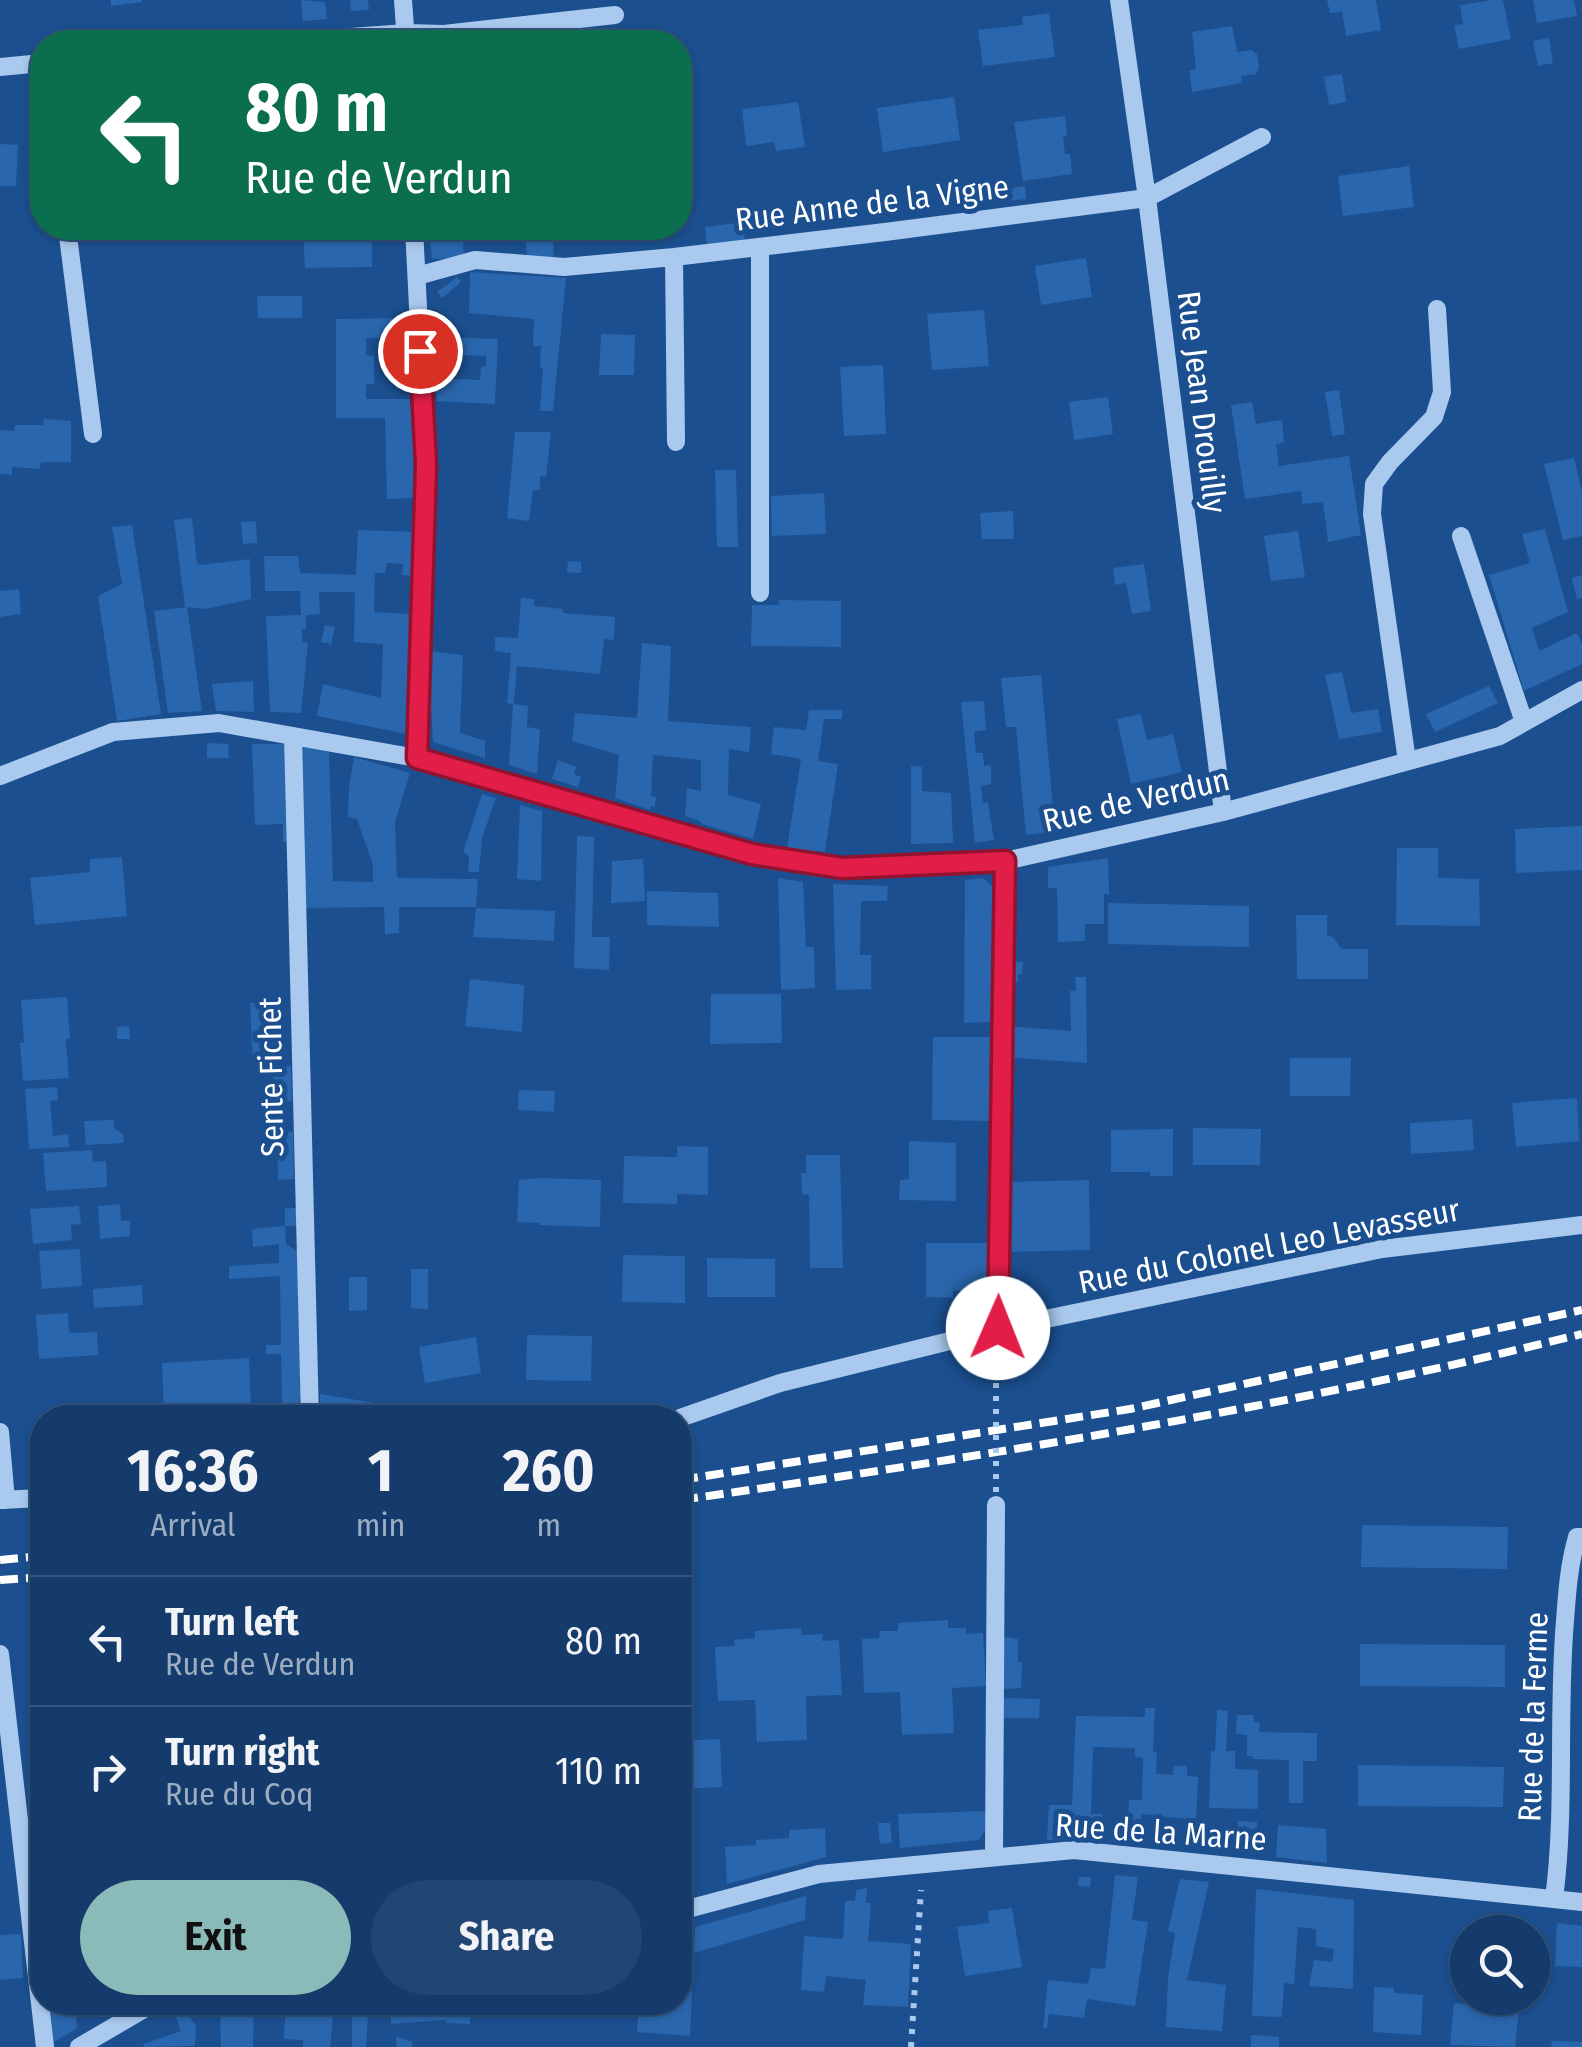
<!DOCTYPE html>
<html lang="en">
<head>
<meta charset="utf-8">
<style>
  body { margin:0; font-family:"Fira Sans Condensed",sans-serif; background:#214673; color:#f1f3f6; height:100vh; display:flex; flex-direction:column; font-size:38px; white-space:nowrap }
  * { box-sizing:border-box; margin:0 }
  p { font-size:32px; color:#9dadc1 }
  .icon { flex:none; width:55px; height:55px; fill:none; stroke:currentColor; stroke-width:2; stroke-linecap:round; stroke-linejoin:round }
  .map { position:relative; flex:1; overflow:hidden }
  .drawer { position:absolute; left:30px; top:1405px; width:662px; height:610px; display:flex; flex-direction:column; background:#143b6b; border-radius:40px; box-shadow:0 2px 8px #0004,0 0 0 2px #33557e }
  .drawer>* { flex:none }
  .top-card { position:absolute; left:30px; top:30px; width:662px; height:210px; border-radius:40px; box-shadow:0 2px 8px #0004,0 0 0 2px #33557e; background:#0b6e4f; color:#fff; overflow:hidden }
  .buttons { position:absolute; left:1450px; top:1915px; display:grid; gap:20px }
  .buttons a { display:grid; place-items:center; width:100px; height:100px; border-radius:50%; background:#143b6b; box-shadow:0 2px 8px #0004,0 0 0 2px #33557e; font-size:50px }
  .pin { position:absolute; display:grid; place-items:center; width:85px; height:85px; color:#fff; margin:-42px; border:5px solid #fff; border-radius:50%; box-shadow:0 2px 10px #0007 }
  .me { position:absolute; width:110px; margin:-55px; rotate:1deg; stroke-linejoin:round; filter:drop-shadow(0 0 8px #0008) }
  .turn { display:flex; align-items:center; gap:35px; height:210px; padding:0 50px; font-size:45px }
  .turn .icon { width:130px; height:130px; stroke-width:2.5 }
  .turn b { display:block; font-size:70px; line-height:85px }
  .eta { display:flex; justify-content:space-evenly; align-items:center; height:170px; text-align:center }
  .eta b { font-size:60px; font-weight:700; line-height:70px }
  .cta { display:flex; gap:20px; margin-top:auto; padding:20px 50px }
  .cta a { flex:1; height:115px; border-radius:60px; background:#8bbbb9; color:#111; font-size:40px; font-weight:700; line-height:115px; text-align:center }
  .cta a+a { background:#214673; color:#f1f3f6 }
  ul { padding:0; list-style:none }
  li { display:flex; align-items:center; gap:30px; height:130px; padding:0 50px; border-top:2px solid #33557e }
  li div { flex:1 }
  li b { display:block; font-size:38px }
  li em { font-style:normal }
  .map>svg:first-child { display:block }
  .building { fill:#2a66ad }
  .lines { fill:none; stroke-linecap:round; stroke-linejoin:round }
  .path { stroke:#a9c9ee; stroke-width:6; stroke-dasharray:5 8; stroke-linecap:butt }
  .minor { stroke:#a9c9ee; stroke-width:18 }
  .rail { stroke:#fff; stroke-width:8; stroke-dasharray:18 8; stroke-linecap:butt }
  .path-bridge { stroke:#a9c9ee; stroke-width:6; stroke-dasharray:5 8; stroke-linecap:butt }
  .route-casing { stroke:#92132f; stroke-width:25 }
  .route { stroke:#e11d48; stroke-width:18 }
  .labels { text-anchor:middle; dominant-baseline:central; stroke-width:10; stroke-linejoin:round; paint-order:stroke }
  .street-label { font-size:32px; fill:#fff; stroke:#1b4f8f }
</style>
</head>
<body>
<div class="map">
<svg width="1582" height="2047" viewBox="0 0 1582 2047">
  <rect width="100%" height="100%" fill="#1b4f8f"/>
  <path class="building" d="M111,0H142V2L111,6Z
    M301,0L325,2L327,19L303,21Z
    M350,0H368L369,10L351,11Z
    M1327,0H1376L1381,30L1346,36L1342,12L1330,13Z
    M1492,0H1503L1511,39L1459,49L1454,25L1463,24L1460,5Z
    M1533,0H1574L1577,16L1537,23Z
    M1049,13L1055,57L983,66L978,30L1023,25L1022,17Z
    M1232,26L1237,52L1251,50L1257,54L1259,68L1256,74L1241,76L1242,83L1192,92L1189,71L1196,69L1192,32Z
    M1549,38L1553,63L1538,66L1533,41Z
    M1342,74L1346,102L1329,105L1324,77Z
    M954,97L960,140L883,152L877,108Z
    M798,102L805,147L776,151L774,142L746,146L742,109Z
    M1065,116L1067,135L1063,136L1065,154H1070L1072,174L1023,181L1014,122Z
    M0,144L18,145L16,186H0Z
    M1409,166L1414,207L1343,216L1338,176Z
    M1025,186L1026,199L1008,201L1006,189Z
    M743,222L745,241L707,246L705,227Z
    M303,228H372V267L305,268Z
    M429,228H462L464,258L432,259Z
    M525,228H552L554,262L527,260Z
    M1086,258L1092,297L1041,305L1035,266Z
    M470,272L566,278L553,411H540L543,368L540,367L541,346H533L534,319L469,313Z
    M457,277L461,282L442,298L437,292Z
    M257,296H302V318H258Z
    M984,310L989,366L932,370L927,314Z
    M409,318L410,338H366V355L374,356V384H366V399H412L415,498L387,499L385,418H336V319Z
    M601,334L635,335L634,375H599Z
    M435,337L498,339L495,404L437,401L436,378L480,380L481,367L486,366V356L436,354Z
    M883,365L886,434L844,436L840,367Z
    M1339,390L1345,434L1332,436L1325,392Z
    M1108,397L1113,434L1074,440L1069,402Z
    M1252,402L1256,424L1282,420L1284,443L1276,444L1279,466L1349,456L1361,535L1328,542L1323,502L1302,504L1301,491L1245,499L1231,405Z
    M44,419L71,421V462H41L40,469L12,467V475L0,474V430L14,431L15,425H43Z
    M515,432H551L546,477L540,476V490H533L529,521L507,518Z
    M1574,458L1582,492V536L1563,540L1544,464Z
    M715,470H736L738,547H717Z
    M824,493L826,534L772,536L771,496Z
    M1013,511L1014,539H982L980,513Z
    M192,518L197,563L201,565L250,559L251,599L206,609L185,607L174,520Z
    M256,521L257,543L243,544L241,522Z
    M132,525L161,714L117,721L98,596L122,584L112,527Z
    M1545,529L1568,612L1532,628L1539,651L1577,633L1582,644V664L1524,691L1489,575L1530,563L1522,534Z
    M358,530L415,532L413,576L402,575L403,564L387,563L385,573H375L374,612L411,614L407,734L317,716L323,684L381,698L383,644L354,642L355,592H319L320,614L306,615V629H302V641L308,643L301,713L270,712L266,616L301,615L300,591H265L264,556H298L300,573L356,575Z
    M1298,531L1305,577L1271,581L1264,536Z
    M568,561L581,562V573L567,572Z
    M1144,564L1151,611L1132,614L1126,583L1115,585L1113,568Z
    M1582,575V598L1577,599L1572,578Z
    M19,589L21,614L0,617V591Z
    M521,598L534,599V606L563,609V613L615,617L614,640L604,639L600,674L517,666L514,704L528,706L527,727L540,729L537,774L509,765L513,704L507,703L511,653L495,651V637L518,638Z
    M779,600L841,601V647L751,646L752,605H779Z
    M187,607L202,711L168,713L154,611Z
    M325,625L335,627L331,644L321,642Z
    M642,643L671,646L668,721L751,727L749,752L729,749L728,795L761,804L753,839L702,824L700,821L685,816L687,788L701,791V760L653,755L651,796L656,797L655,808L651,806L650,810L615,798L619,755L572,741L575,713L637,718Z
    M428,651L463,655L460,733L485,741V758L433,742Z
    M1342,672L1351,713L1378,709L1382,732L1339,739L1325,675Z
    M1041,675L1055,831L1026,835L1016,727H1006L1001,678Z
    M253,681L254,712L216,711L212,684Z
    M1489,686L1498,703L1435,732L1426,714Z
    M984,701L986,730L974,732L976,753H983L984,766L991,765V784L981,786L983,803L988,802L994,840L975,843L961,702Z
    M809,710H842V719H824L818,761L838,764L825,852L787,848L801,759L771,754L774,727L806,730Z
    M1141,714L1147,740L1173,734L1182,772L1131,784L1117,719Z
    M207,743L228,744L229,758H207Z
    M252,744H285L287,842H283V824L255,825Z
    M299,746L329,752L333,881L373,882V865L357,819L348,817L349,787L354,757L410,773L395,822L397,878L478,879L476,907H399V933L385,934L384,907L304,908Z
    M558,760L576,767L574,774L581,777L578,787L552,779Z
    M911,766L922,767V791L951,793L953,843L911,844Z
    M482,794L496,798L482,838L479,872H468L469,856L463,852Z
    M520,805L542,811L541,881L517,879Z
    M1582,826V870L1516,873L1515,829Z
    M577,836L594,837L592,937H610L609,970L574,968Z
    M1397,848H1438V878L1479,879L1480,926L1396,925Z
    M122,857L127,916L35,925L30,878L90,872V859Z
    M1108,858L1109,894H1104V924H1085V941L1058,942L1057,888H1048V867Z
    M643,859L645,901L611,903L612,861Z
    M778,878L803,882L806,947H814L815,988L781,990Z
    M983,878L993,887L992,1022L964,1023L965,880Z
    M833,884L888,886L887,901H861L860,955H871V989L836,990Z
    M647,891L718,893L719,927L647,925Z
    M1108,903L1249,906V947L1108,944Z
    M476,908L555,911L554,941L473,937Z
    M1296,915H1327V935L1334,938L1341,949H1368V979H1297Z
    M1009,962H1023L1022,974H1018V982L1008,983Z
    M1075,977H1086L1087,1063L1007,1057L1008,1026L1071,1031L1070,991L1076,990Z
    M470,979L524,985L522,1032L465,1026Z
    M711,994H781L782,1043L710,1044Z
    M67,997L70,1038L66,1039V1044L69,1078L23,1081L20,1043H24L21,1000Z
    M284,1000L286,1062L253,1065L250,1003Z
    M129,1026L130,1039H117V1027Z
    M933,1037H992L991,1121L932,1120Z
    M1290,1058H1351L1350,1096H1290Z
    M291,1066L292,1101L274,1102L273,1067Z
    M57,1087L58,1100L50,1101L53,1136L68,1134L69,1147L29,1149L25,1089Z
    M519,1090L555,1091L554,1112L518,1110Z
    M1577,1098L1579,1141L1516,1147L1512,1103Z
    M1472,1119L1474,1150L1411,1154L1410,1123Z
    M114,1120V1128L123,1134L124,1143L86,1145L84,1121Z
    M1193,1128L1261,1129L1260,1165H1193Z
    M1173,1129V1176H1150V1172H1111V1130Z
    M293,1132L294,1179L278,1180L277,1133Z
    M909,1141L956,1143V1201L899,1200L900,1180L909,1179Z
    M677,1146L708,1147V1195L677,1194V1204L623,1203L624,1156L677,1157Z
    M92,1150L93,1162L106,1161L107,1187L46,1191L43,1153Z
    M806,1155H840L843,1268H810L809,1195L802,1194L801,1173H806Z
    M541,1178L601,1180L600,1227L539,1225V1223L517,1222L519,1180Z
    M1089,1180L1090,1250L1006,1252L1007,1182Z
    M120,1204L121,1221H130V1236L100,1239L98,1206Z
    M79,1206L81,1224L71,1225L72,1240L33,1244L30,1209Z
    M285,1208H298V1226H285Z
    M285,1226L286,1244L299,1252L302,1395L298,1406L282,1407L281,1354H266V1345H281L280,1276L229,1279V1266L279,1263V1244L253,1247L252,1229Z
    M926,1243H990L989,1290L953,1291V1298L926,1297Z
    M80,1249L82,1286L42,1289L39,1251Z
    M623,1255L685,1256V1303L622,1302Z
    M707,1258L775,1259V1297H707Z
    M411,1269H428V1309L411,1308Z
    M349,1277H367V1310L349,1311Z
    M142,1285L143,1305L94,1308L93,1289Z
    M68,1313L69,1332L71,1333L97,1332L98,1355L39,1359L36,1315Z
    M527,1335L592,1336L591,1381L526,1380Z
    M476,1337L481,1373L425,1383L419,1347Z
    M249,1358L251,1409L164,1414L162,1363Z
    M320,1394L388,1405L390,1418H365L364,1414L320,1418Z
    M285,1412V1418H256V1413Z
    M1362,1525L1508,1527L1507,1569L1361,1567Z
    M948,1620V1628H966V1634L983,1633L986,1686L952,1688L954,1733L902,1735L900,1692L864,1693L862,1639L879,1638L880,1631H898V1623Z
    M801,1628L802,1635L823,1634L822,1641L839,1640L842,1695L806,1696L807,1740L757,1742L755,1700L718,1701L715,1647L735,1646L734,1640L755,1638V1631Z
    M1004,1637L1018,1639V1662H1022L1021,1688L1003,1689Z
    M1360,1644L1505,1645V1687L1360,1686Z
    M1003,1698L1040,1699L1039,1718H1002Z
    M1145,1708H1155L1153,1752L1157,1753L1156,1774L1173,1775L1174,1766H1187V1776L1198,1777L1196,1820L1141,1814V1839H1127L1129,1800H1142L1143,1758L1135,1757V1748L1093,1747L1091,1814H1102L1103,1839L1047,1840L1049,1805H1072L1076,1716L1145,1717Z
    M1217,1710L1228,1711L1226,1751H1235V1769L1258,1770V1809L1209,1808L1211,1751H1215Z
    M1237,1715H1253L1254,1721L1260,1723L1259,1732L1317,1733V1761H1303V1803H1289V1760L1253,1759V1756H1247V1735L1236,1734Z
    M720,1739L722,1787L680,1789V1741Z
    M1358,1765L1504,1767L1503,1807L1358,1806Z
    M985,1811V1830L979,1840L900,1848L898,1814Z
    M1238,1821L1257,1822V1854L1238,1852Z
    M878,1823H890L892,1843L880,1844Z
    M1278,1825L1326,1829L1327,1863L1276,1857Z
    M825,1828L826,1857L727,1884L725,1847L756,1845V1840L789,1838V1830Z
    M1115,1875L1138,1877L1132,1920L1148,1922L1135,2006L1087,1999L1084,2018L1049,2014L1047,2028H1043L1048,1980L1088,1984L1091,1968L1105,1969Z
    M1079,1877H1091L1090,1887L1078,1886Z
    M1180,1879L1209,1882L1187,1980L1226,1985L1222,2031L1166,2027L1168,1978L1175,1933L1168,1931Z
    M867,1888L866,1903H871L868,1941L911,1944L908,2007L863,2005L866,1980L826,1976L824,1992L801,1990L804,1936L843,1939L845,1901H855L856,1890Z
    M1256,1889L1354,1900L1353,1989L1309,1986L1314,1960L1332,1962L1334,1949L1316,1946V1929L1298,1927L1294,1984L1284,1983L1282,2017L1252,2016Z
    M806,1896L805,1920L694,1953L695,1927Z
    M1012,1908L1022,1967L965,1976L957,1927L989,1923L988,1911Z
    M1557,1923L1582,1926V1967L1555,1966Z
    M21,1934L23,1978L0,1980V1935Z
    M1374,1987L1394,1988V1993L1423,1995L1421,2035L1373,2032Z
    M680,1991H692L690,2036L637,2032L639,2002H680Z
    M48,2002H75L77,2028L51,2044Z
    M220,2002H254L253,2047H221Z
    M286,2002H352V2016L333,2017L330,2047H303V2040L284,2039Z
    M370,2002H471L470,2024L446,2023V2020L391,2024V2012H369Z
    M1454,2003L1519,2009L1515,2047L1450,2045Z
    M186,2011L196,2026L195,2046L144,2047L143,2044L181,2031L175,2015Z
    M352,2016H368L366,2047H352Z
    M1251,2035L1279,2037V2047H1251Z
    M396,2036L412,2042V2047H397Z
    M1552,2041L1582,2042V2047H1551Z"/>
  <g class="lines">
    <path class="path" d="M911,2047L921,1890"/>
    <path class="minor" d="M403,0L406,42
      M1119,0L1147,198L1223,812
      M281,42L406,33L444,34L615,15
      M0,67L42,63
      M67,228L93,434
      M414,228L426,465L417,758
      M760,247V593
      M674,257L676,442
      M417,276L475,260L564,267L674,257L885,232L1147,198L1262,137
      M1461,536L1524,722
      M293,736L310,1418
      M1407,761L1372,514L1374,484L1390,462L1434,417L1442,392L1437,309
      M0,776L113,732L219,723L417,758L752,854L842,868L1005,861L1223,812L1500,736L1582,690
      M996,1348L1005,861
      M680,1418L780,1383L998,1329L1382,1249L1582,1225
      M0,1432L6,1500
      M0,1500L42,1498
      M0,1654L45,2047
      M994,1857L996,1505
      M1554,1899C1566,1807 1557,1713 1565,1621C1567,1592 1569,1565 1577,1537H1582
      M680,1911L819,1874L1074,1850L1582,1902
      M79,2047L156,2002"/>
    <path class="rail" d="M680,1480L1130,1409L1582,1310
      M680,1500C920,1466 1160,1428 1397,1377C1459,1364 1520,1349 1582,1334
      M0,1560L42,1556
      M0,1580L42,1577"/>
    <path class="path-bridge" d="M996,1505V1348"/>
  </g>
  <g class="lines">
    <defs>
      <path id="route" d="M420,351L426,465L417,758L752,854L842,868L1005,861L998,1328"/>
    </defs>
    <use href="#route" class="route-casing"/>
    <use href="#route" class="route"/>
  </g>
  <g class="labels">
    <g class="street-label">
      <text transform="translate(872 203) rotate(-7)">Rue Anne de la Vigne</text>
      <text transform="translate(1202 402) rotate(83)">Rue Jean Drouilly</text>
      <text transform="translate(1136 800) rotate(-13)">Rue de Verdun</text>
      <text transform="translate(271 1077) rotate(-91)">Sente Fichet</text>
      <text transform="translate(1269 1246) rotate(-11)">Rue du Colonel Leo Levasseur</text>
      <text transform="translate(1533 1717) rotate(-88)">Rue de la Ferme</text>
      <text transform="translate(1161 1832) rotate(4)">Rue de la Marne</text>
    </g>
  </g>
</svg>
<div class="buttons">
<a><svg class="icon" aria-label="search" viewBox="0 0 24 24"><circle cx="10" cy="10" r="6"/><path d="M15 15l6 6"/></svg></a>
</div>
<div class="pin" style="left:420px;top:351px;background:#d93025"><svg class="icon" aria-label="arrive" viewBox="0 0 24 24"><path d="M6 21V4h12l-3 4 3 4H6"/></svg></div>
<svg class="me" style="left:998px;top:1328px" viewBox="-20 -20 40 40"><circle r="19" fill="#fff"/><path d="M0-13L10 11 0 6-10 11z" fill="#e11d48"/></svg>
<div class="top-card">
<div class="turn"><svg class="icon" aria-label="left" viewBox="0 0 24 24"><path d="M17 20v-9H6M10 6l-5 5 5 5"/></svg><div><b>80 m</b>Rue de Verdun</div></div>
</div>
<section class="drawer">
<div class="eta">
<div><b>16:36</b><p>Arrival</p></div>
<div><b>1</b><p>min</p></div>
<div><b>260</b><p>m</p></div>
</div>
<ul>
<li><svg class="icon" aria-label="left" viewBox="0 0 24 24"><path d="M17 20v-9H6M10 6l-5 5 5 5"/></svg><div><b>Turn left</b><p>Rue de Verdun</p></div><em>80 m</em></li>
<li><svg class="icon" aria-label="right" viewBox="0 0 24 24"><path d="M7 20v-9h11M14 6l5 5-5 5"/></svg><div><b>Turn right</b><p>Rue du Coq</p></div><em>110 m</em></li>
</ul>
<div class="cta"><a>Exit</a><a>Share</a></div>
</section>
</div>
</body>
</html>
